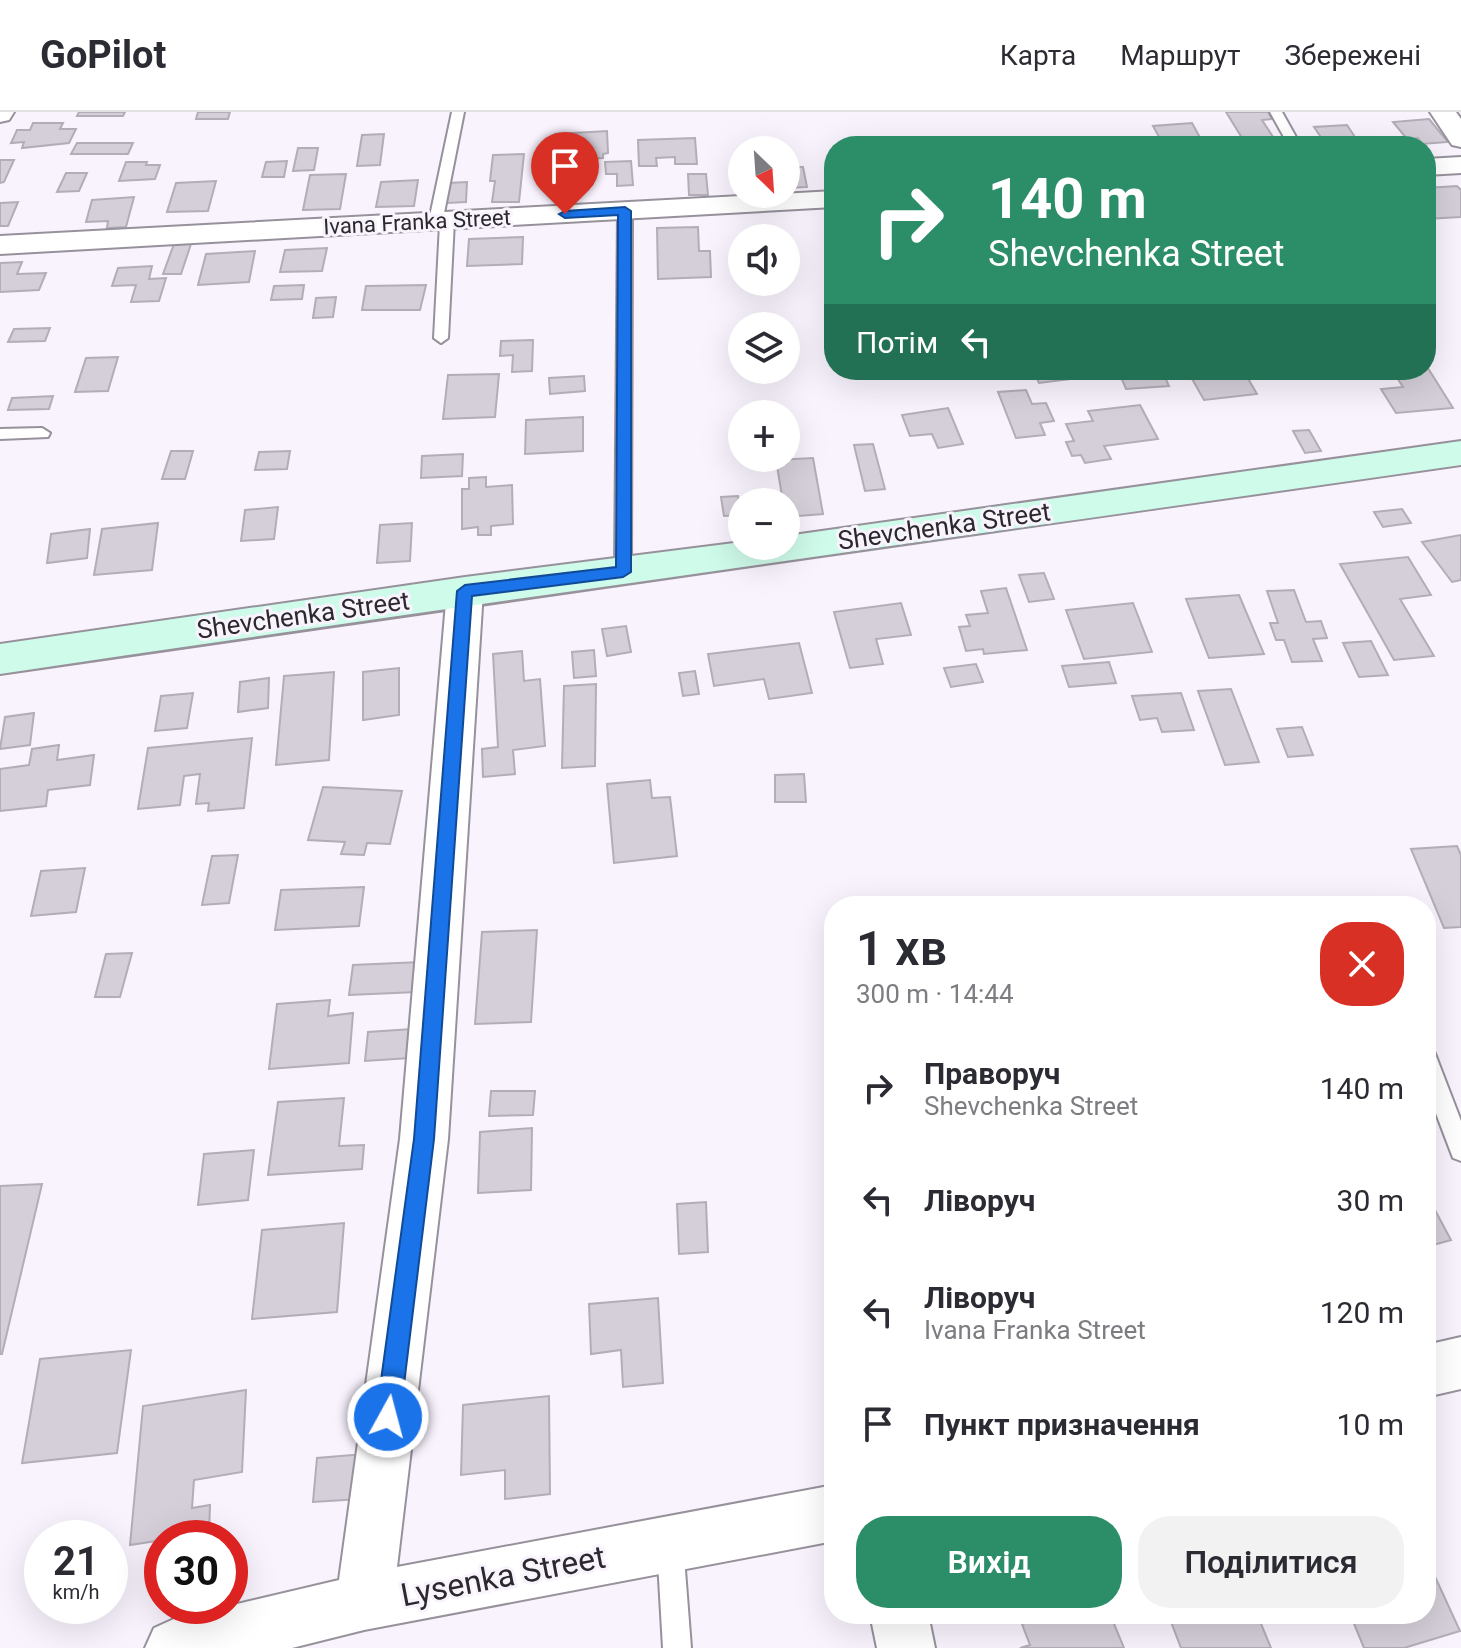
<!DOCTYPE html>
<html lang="uk">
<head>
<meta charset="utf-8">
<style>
  body { margin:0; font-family:Roboto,sans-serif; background:#f2f2f3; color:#2b2b33; height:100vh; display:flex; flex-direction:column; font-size:30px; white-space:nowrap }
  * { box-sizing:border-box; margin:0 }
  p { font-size:26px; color:#7c7c81 }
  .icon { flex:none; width:44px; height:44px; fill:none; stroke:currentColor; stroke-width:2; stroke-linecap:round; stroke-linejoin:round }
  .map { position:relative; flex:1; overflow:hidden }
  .panel { position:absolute; left:824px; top:784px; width:612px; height:728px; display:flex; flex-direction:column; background:#fff; border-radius:32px; box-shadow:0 8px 32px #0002 }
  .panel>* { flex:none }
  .guide { position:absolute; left:824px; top:24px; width:612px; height:244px; border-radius:32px; box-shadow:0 8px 32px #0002; background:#2b8e69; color:#fff; overflow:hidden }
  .needle { width:52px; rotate:155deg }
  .buttons { position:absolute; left:728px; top:24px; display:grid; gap:16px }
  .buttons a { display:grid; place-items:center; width:72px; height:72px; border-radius:50%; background:#fff; box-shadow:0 8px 32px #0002; font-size:40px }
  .speed { position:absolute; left:24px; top:1408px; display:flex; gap:16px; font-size:40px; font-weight:700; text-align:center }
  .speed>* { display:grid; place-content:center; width:104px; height:104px; border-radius:50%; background:#fff; box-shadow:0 8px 32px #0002; line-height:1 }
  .speed small { font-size:20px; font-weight:400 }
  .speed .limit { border:12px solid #d22; background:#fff; color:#111 }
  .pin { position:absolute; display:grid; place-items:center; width:68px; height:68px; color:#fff; margin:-82px -34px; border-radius:50% 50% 50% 0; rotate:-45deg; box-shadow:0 0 8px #0007 }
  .pin .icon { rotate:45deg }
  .me { position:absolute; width:88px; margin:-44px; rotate:7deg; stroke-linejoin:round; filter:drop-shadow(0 0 6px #0008) }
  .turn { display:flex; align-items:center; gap:28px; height:168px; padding:0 32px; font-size:36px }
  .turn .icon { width:104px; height:104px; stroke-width:2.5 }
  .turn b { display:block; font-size:56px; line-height:68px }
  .then { display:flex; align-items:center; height:76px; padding:0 32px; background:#0003; gap:16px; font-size:30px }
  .round { display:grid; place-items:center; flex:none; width:84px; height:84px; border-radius:32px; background:#f2f2f3 }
  .head { display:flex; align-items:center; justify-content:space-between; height:136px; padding:0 32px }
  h1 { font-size:48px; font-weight:600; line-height:60px }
  .action { display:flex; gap:16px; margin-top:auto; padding:16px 32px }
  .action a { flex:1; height:92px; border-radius:32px; background:#2b8e69; color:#fff; font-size:32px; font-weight:600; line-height:92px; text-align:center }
  .action a+a { background:#f2f2f3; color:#2b2b33 }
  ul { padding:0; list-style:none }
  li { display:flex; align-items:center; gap:24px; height:112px; padding:0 32px }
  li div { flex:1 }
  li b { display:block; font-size:30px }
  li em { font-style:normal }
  header { display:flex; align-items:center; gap:48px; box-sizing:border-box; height:112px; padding:0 40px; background:#fff; border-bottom:2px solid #e1e1e2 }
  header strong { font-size:38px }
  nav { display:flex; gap:44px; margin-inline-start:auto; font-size:28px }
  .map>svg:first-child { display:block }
  .building { fill:#d5cfd9; stroke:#b3adb8; stroke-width:2 }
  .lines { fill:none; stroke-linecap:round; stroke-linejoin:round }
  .lane-casing { stroke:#97919b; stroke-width:4 }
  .street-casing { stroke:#97919b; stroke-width:4 }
  .secondary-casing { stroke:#97919b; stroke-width:4 }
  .lane { fill:#fff; fill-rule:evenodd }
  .street { fill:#fff; fill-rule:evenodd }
  .secondary { fill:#cffbea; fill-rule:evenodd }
  .route { fill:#1a73e8; stroke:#114b97; stroke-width:2 }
  .labels { text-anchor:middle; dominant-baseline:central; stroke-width:6; stroke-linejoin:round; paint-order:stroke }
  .far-street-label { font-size:22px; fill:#2b292d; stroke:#f9f3fe }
  .street-label { font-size:26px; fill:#2b292d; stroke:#f9f3fe }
  .near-street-label { font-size:32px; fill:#2b292d; stroke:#f9f3fe }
</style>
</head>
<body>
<header>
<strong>GoPilot</strong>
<nav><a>Карта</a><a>Маршрут</a><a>Збережені</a></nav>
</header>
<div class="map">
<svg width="1461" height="1536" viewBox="0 0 1461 1536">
  <rect width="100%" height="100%" fill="#f9f3fe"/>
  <path class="building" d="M79,0H125L123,4H77Z
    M198,0H230L228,7H196Z
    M1226,0H1268L1272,7L1262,8L1279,34H1247Z
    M1429,7L1448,30L1422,32L1418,26L1407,27L1393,10Z
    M33,11H63L60,17H76L69,31L22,36L24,30L11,31L17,18H30Z
    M1192,11L1203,31L1164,34L1153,14Z
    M1347,13L1361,34L1325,31L1314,15Z
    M607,19L608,41L603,42V46L584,47V43L541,45V36L556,35L555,22Z
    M384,22L380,53L357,54L362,23Z
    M695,26L697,52H675V45L656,46L657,54H639L638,28Z
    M1123,28L1126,34H1092L1090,31Z
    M77,31H133L128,42H71Z
    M298,36H318L314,58L293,59Z
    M524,42L519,90H492L495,69H490L493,43Z
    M0,48H14L4,70L0,71Z
    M287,49L284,65H262L266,50Z
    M631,49L633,73L617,74V62H606L605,50Z
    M126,50H147L146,53H160L155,67L119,69Z
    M786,55H803L807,75L786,76Z
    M66,61H87L79,79L57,80Z
    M346,62L340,97L303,98L310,63Z
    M688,62H706L708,83H689Z
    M418,68L414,94L376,95L381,70Z
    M216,69L208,99L167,100L176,71Z
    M467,70L466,90L447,91L448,71Z
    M1457,74L1461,78V105L1426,107V76Z
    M134,85L126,115L107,116L108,109L86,110L92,88Z
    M18,90L8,114H0V91Z
    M698,115L699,139H710L711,165L658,167L657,116Z
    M523,125L522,152L467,154L469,127Z
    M174,132H191L181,162H163Z
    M327,136L322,159L280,160L285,138Z
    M255,139L249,170L198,173L206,142Z
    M22,150L17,162L46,161L39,178L0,180V151Z
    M152,154L149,167L166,166L159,189L131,190L136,173L112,174L118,156Z
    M304,173L302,187L271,188L274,174Z
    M426,173L420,198H362L366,174Z
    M336,185L333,205L313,206L316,186Z
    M50,216L45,229L8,230L14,217Z
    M533,228L532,259L512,260L513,243L500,244L501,229Z
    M118,245L108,279L75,280L86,246Z
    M1426,253L1453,296L1396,301L1381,277L1403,275L1392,258H1426Z
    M1033,258H1083L1087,265L1039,271Z
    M1118,258H1162L1169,274L1126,277Z
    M1187,258H1243L1257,282L1204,288Z
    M499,262L495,305L443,307L448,263Z
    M584,264L585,279L550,282L549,266Z
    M1026,278L1032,292L1046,291L1054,309L1040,311L1045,323L1016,326L998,280Z
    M53,284L49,297L8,298L12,286Z
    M1140,293L1158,327L1104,334L1111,347L1085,351L1081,343L1072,344L1066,330L1074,329L1066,312L1093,309L1088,299Z
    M948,296L963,332L938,336L932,322L910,324L902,303Z
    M583,305V339L525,342L526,308Z
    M1309,318L1321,339L1305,341L1293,319Z
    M873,332L885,377L865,379L854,333Z
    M171,339H193L185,367H162Z
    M290,339L287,357L255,358L259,340Z
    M463,342L462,364L421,366L422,344Z
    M813,346L823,402L786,405V390H783L776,348Z
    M486,365V375L512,373L513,412L491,414V423H478V415L462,417V377H469V366Z
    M738,384L741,403L724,404L721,385Z
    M278,395L274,427L241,429L245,398Z
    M1402,397L1411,411L1383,415L1374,400Z
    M158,411L152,458L94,463L102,417Z
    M412,411L410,449L377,451L380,413Z
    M90,417L87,446L47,451L51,422Z
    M1461,423V468L1452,470L1422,430Z
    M1408,445L1431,483L1400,487L1434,544L1394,548L1340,452Z
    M1044,461L1054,487L1029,490L1019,463Z
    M1006,476L1027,538L984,542L983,537L966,539L959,515L970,514L966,503L988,501L981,479Z
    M1294,478L1306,510L1321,509L1327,526L1313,527L1322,549L1292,550L1284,528H1276L1270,511H1278L1267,479Z
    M1239,483L1264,542L1209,546L1186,487Z
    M901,491L911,523L876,527L883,552L850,556L834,500Z
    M1133,491L1152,540L1084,547L1066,498Z
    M626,514L631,540L607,544L602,517Z
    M1371,529L1388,563L1359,565L1343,531Z
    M799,531L812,581L769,587L764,567L714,574L708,542Z
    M594,538L596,564L574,566L572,540Z
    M522,539L524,569L540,567L545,634L513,638L515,662L483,665L482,637L498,635L493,542Z
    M1109,550L1116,571L1069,575L1062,554Z
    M976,552L983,570L951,575L944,556Z
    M399,556V603L363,608V560Z
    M695,559L699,582L683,584L679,561Z
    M334,560L329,648L276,653L284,564Z
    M269,566L268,596L238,600L240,570Z
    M596,572L595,654L562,656L564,574Z
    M1231,577L1259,650L1225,653L1198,579Z
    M193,581L187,616L155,619L161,584Z
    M1181,581L1194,618L1162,620L1157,606L1140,608L1132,584Z
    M34,601L30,633L0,637L5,605Z
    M1302,615L1313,643L1288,645L1277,617Z
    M252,626L244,696L208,699L209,691L196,692L200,662L184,664L180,693L138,697L148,636Z
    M59,633L57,648L94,643L90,673L48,678L46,694L0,699V657L29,653L32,637Z
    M804,662L806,690H775V663Z
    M650,668L652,686L670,685L677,744L614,751L607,672Z
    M323,675L402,679L390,732L367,731L364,743L341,742L345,730L308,728Z
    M1457,734L1461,743V815L1444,816L1411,737Z
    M238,743L229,791L202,793L212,744Z
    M85,756L76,800L31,804L41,759Z
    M364,775L359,814L275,818L281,778Z
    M1310,790L1312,794H1219L1218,791Z
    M537,818L531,910L475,912L482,820Z
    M132,841L120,885H95L106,842Z
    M420,850L417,880L349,883L353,853Z
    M330,888L328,904L353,901L349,951L269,957L277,892Z
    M412,917L410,946L365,949L368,920Z
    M491,979H535L533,1003L489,1004Z
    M344,986L339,1034L364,1033L362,1057L268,1063L278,990Z
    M532,1016L531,1078L478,1081L480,1020Z
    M254,1038L248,1088L198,1093L204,1042Z
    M42,1072L2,1242H0V1074Z
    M1426,1081L1451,1128L1426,1135Z
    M706,1090L708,1140L679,1142L677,1092Z
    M344,1111L337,1200L252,1207L262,1118Z
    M658,1186L663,1271L623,1275L621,1238L591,1242L589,1192Z
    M131,1238L117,1341L22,1351L40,1247Z
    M246,1278L242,1360L194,1368L192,1396L210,1393L209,1421L130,1433L143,1294Z
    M549,1284L550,1382L505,1387V1358L461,1363L463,1293Z
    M364,1342L360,1387L313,1390L317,1346Z
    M1426,1445L1460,1519L1404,1536H1364L1350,1502H1426Z
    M1050,1502H1110L1124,1536H1020L1030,1533L1022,1512Z
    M1168,1502H1257L1271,1536H1181Z"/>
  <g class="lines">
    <defs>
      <path id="lane" d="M452,0H464L443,106L454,109L448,226L441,231L434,226L440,112L429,109Z
        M1270,0H1282L1301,34H1289Z
        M625,95L632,99L631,460L623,466L615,460L618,99Z
        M42,316L50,321L48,325L0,327V317Z
        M1426,936L1434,939L1461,1009V1049L1453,1046L1426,975Z
        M670,1419L679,1423L683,1432L691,1536H663L657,1432L661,1423Z"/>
      <path id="street" d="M0,0H14L9,8L0,10Z
        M1430,0H1456L1461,7V35L1452,33Z
        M1461,45V61L1426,63V47Z
        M834,79V95L0,142V124Z
        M465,466L478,470L483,479L448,1027L397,1455L834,1373V1429L364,1518L292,1536H145L154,1516L174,1507L339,1468L400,1027L447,479L452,470Z
        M1461,1225V1277L1426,1285V1233Z
        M870,1502H928L935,1536H877Z"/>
      <path id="secondary" d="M1461,329V353C974,423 487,490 0,562V532L465,465L742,430V434H786V424Z"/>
    </defs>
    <use href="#lane" class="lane-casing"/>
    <use href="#street" class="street-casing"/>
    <use href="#secondary" class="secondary-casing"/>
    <use href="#lane" class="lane"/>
    <use href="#street" class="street"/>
    <use href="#secondary" class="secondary"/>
  </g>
  <path class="route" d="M625,95L631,99V460L623,465L472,484L434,1027L400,1305L396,1313L388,1317L380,1313L376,1305L414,1027L457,479L465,473L616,455L618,103L565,106L559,102L565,99Z"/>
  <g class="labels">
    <g class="far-street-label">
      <text transform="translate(417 110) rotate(-3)">Ivana Franka Street</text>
    </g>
    <g class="street-label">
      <text transform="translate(944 414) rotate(-8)">Shevchenka Street</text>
      <text transform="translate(303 503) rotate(-8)">Shevchenka Street</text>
    </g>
    <g class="near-street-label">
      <text transform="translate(503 1464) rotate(-11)">Lysenka Street</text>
    </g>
  </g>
</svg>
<div class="buttons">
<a><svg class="needle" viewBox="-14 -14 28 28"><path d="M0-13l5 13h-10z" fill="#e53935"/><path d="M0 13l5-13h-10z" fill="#7c7c81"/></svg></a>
<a><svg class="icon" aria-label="sound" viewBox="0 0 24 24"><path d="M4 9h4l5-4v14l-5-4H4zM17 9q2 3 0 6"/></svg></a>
<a><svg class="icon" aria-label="layers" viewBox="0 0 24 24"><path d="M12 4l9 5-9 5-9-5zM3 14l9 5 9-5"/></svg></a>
<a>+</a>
<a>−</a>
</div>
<div class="speed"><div>21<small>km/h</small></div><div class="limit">30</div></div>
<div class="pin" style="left:565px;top:102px;background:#d93025"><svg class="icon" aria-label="arrive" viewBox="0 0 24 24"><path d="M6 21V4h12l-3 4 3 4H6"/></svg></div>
<svg class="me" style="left:388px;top:1305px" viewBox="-20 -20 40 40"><circle r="17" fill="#1a73e8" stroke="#fff" stroke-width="3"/><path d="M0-11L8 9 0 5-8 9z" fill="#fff"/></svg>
<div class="guide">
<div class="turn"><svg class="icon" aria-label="right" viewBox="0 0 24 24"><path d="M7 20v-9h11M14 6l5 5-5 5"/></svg><div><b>140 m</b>Shevchenka Street</div></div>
<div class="then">Потім<svg class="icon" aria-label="left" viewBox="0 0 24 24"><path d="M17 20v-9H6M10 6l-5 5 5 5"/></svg></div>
</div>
<section class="panel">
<div class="head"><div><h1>1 хв</h1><p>300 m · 14:44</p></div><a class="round" style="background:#d93025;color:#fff"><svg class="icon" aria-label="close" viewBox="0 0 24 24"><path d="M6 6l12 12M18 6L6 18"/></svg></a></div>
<ul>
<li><svg class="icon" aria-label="right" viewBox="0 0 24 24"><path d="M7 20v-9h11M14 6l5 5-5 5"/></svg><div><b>Праворуч</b><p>Shevchenka Street</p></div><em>140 m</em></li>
<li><svg class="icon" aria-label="left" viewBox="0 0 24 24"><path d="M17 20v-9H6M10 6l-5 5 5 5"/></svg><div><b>Ліворуч</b></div><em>30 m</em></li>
<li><svg class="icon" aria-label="left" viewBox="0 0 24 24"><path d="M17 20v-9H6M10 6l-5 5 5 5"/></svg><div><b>Ліворуч</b><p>Ivana Franka Street</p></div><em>120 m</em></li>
<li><svg class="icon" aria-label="arrive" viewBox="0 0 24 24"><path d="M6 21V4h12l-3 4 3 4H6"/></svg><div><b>Пункт призначення</b></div><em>10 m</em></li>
</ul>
<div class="action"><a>Вихід</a><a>Поділитися</a></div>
</section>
</div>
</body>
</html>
